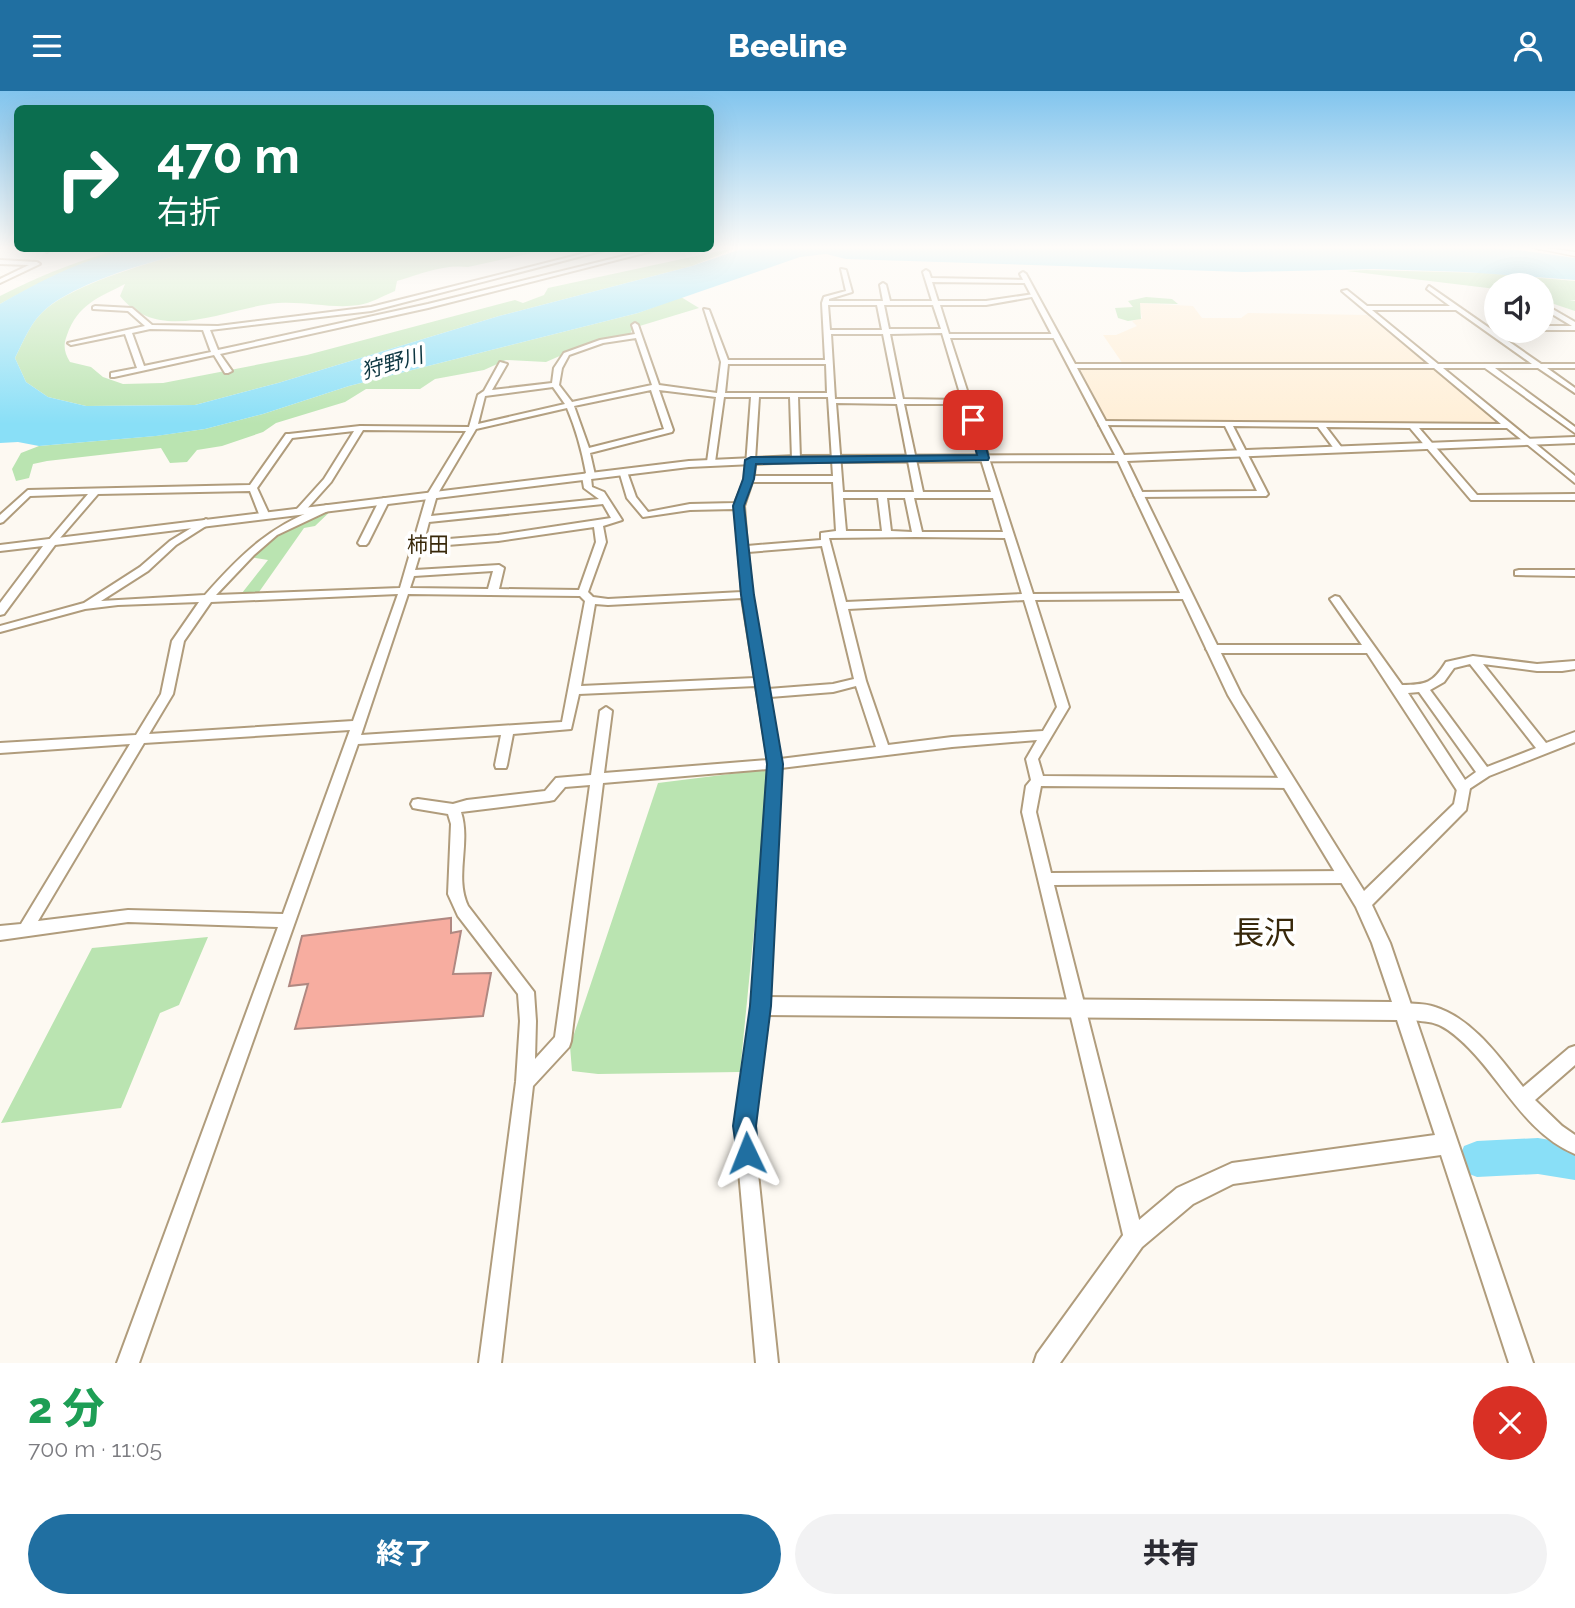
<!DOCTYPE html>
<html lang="ja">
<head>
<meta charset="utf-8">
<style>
  body { margin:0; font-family:Raleway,"Noto Sans JP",sans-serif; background:#f2f2f3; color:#2b2b33; height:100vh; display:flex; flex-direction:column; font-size:26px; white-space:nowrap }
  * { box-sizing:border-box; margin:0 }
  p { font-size:23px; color:#7c7c81 }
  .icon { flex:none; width:38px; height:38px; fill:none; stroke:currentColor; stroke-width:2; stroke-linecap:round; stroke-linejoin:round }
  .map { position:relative; height:1272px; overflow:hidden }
  .drawer { display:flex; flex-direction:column; background:#fff; flex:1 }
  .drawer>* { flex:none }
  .top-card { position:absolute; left:14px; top:14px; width:700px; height:147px; border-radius:10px; box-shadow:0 7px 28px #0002; background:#0b6e4f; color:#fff; overflow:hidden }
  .tools { position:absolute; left:1484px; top:182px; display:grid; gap:14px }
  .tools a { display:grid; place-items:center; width:70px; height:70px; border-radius:50%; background:#fff; box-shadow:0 7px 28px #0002; font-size:35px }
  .pin { position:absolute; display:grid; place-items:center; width:60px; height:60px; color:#fff; margin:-30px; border-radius:14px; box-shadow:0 4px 10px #0006 }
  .me { position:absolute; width:77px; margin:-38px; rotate:358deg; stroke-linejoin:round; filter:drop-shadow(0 0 5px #0008) }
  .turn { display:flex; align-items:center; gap:24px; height:147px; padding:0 28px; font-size:32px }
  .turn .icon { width:91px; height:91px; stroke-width:2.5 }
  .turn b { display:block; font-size:49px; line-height:60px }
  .round { display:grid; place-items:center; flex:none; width:74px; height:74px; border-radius:37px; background:#f2f2f3 }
  .head { display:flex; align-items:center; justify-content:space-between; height:119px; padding:0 28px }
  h1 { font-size:42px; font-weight:800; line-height:52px; color:#1e9e55 }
  .cta { display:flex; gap:14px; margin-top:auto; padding:14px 28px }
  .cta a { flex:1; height:80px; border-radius:42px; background:#206fa1; color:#fff; font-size:28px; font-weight:800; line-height:80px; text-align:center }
  .cta a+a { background:#f2f2f3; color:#2b2b33 }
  header { display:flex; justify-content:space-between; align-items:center; height:91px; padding:0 28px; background:#206fa1; color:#fff; font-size:32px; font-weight:800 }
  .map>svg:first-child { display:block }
  .built { fill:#ffefd7 }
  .green { fill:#bae4b1 }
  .water { fill:#89dff7 }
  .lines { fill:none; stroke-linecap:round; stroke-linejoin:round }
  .river { fill:#89dff7; fill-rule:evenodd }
  .building { fill:#f7ada0; stroke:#b08881; stroke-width:2 }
  .minor-casing { stroke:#b09c7c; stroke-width:4 }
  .tertiary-casing { stroke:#b09c7c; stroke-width:4 }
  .secondary-casing { stroke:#b09c7c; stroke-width:3 }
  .minor { fill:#fff; fill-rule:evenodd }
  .tertiary { fill:#fff; fill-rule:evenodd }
  .secondary { fill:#fff; fill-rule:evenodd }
  .route { fill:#206fa1; stroke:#154869; stroke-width:2 }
  .labels { text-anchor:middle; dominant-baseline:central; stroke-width:7; stroke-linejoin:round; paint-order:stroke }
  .far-water-label { font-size:21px; font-style:italic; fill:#0c3540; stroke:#fff }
  .far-quarter-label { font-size:21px; fill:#38280a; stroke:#fff }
  .near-quarter-label { font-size:32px; fill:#38280a; stroke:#fff }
</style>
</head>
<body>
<header><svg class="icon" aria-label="menu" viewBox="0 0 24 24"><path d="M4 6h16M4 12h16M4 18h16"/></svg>Beeline<svg class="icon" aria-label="person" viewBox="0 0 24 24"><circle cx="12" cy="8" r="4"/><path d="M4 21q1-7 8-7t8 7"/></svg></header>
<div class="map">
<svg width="1575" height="1272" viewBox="0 0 1575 1272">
  <rect width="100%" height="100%" fill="#fdf9f2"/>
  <path class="built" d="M1139,212L1193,215L1202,227H1241L1248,222L1367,224L1427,273H1123L1103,244H1116L1137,235L1132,230L1142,227Z
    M1080,278H1434L1501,332L1108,331Z"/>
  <path class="green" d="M121,158H144C92,169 46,187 0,213V205C43,183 75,171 121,158Z
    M205,158H550L468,176C444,173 420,183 397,190L395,200C383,205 371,212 359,214C333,218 305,210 278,212C228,216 160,255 120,205L125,193C98,207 78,213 67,244C63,254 64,261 70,271L91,276L103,286L123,293L163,292L307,264L515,209L523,212L544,204L548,197L728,158L729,160L692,175L499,225L278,292L195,314L86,315L48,306L26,291L15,267C24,249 31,230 47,217C81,190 162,167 205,158Z
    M1366,179L1486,182L1575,190V209H1569L1575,210V220L1542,209V194H1496V198L1347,180Z
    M681,206L699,217L633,237L629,245L594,250L546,271L506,269L484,279L435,288L420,298H366L345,311L276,332L263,341L222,355L197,359L187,371L170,372L161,357L47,370L33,373L29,387L16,390L12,378L21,362L39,355L155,345L205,338L263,323L349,295L638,222Z
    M1146,206L1172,208L1178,213L1140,212L1141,228L1128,230L1118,227L1115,217L1133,216L1128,210Z
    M337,414L315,435L304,437L259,501L242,502L268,469L250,466L282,439L313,428Z
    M770,678L740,981L598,983L572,980L570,955L658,692Z
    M208,846L179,914L160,922L121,1017L1,1032L92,857Z"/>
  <path class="water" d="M750,155H1452L1519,159L1575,167V189L1465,181L1374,178L1244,181L846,168L826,163L800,166L638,222L349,295L263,323L205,338L156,345L39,355L18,351L0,352V213C44,188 94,161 145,158C165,156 185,157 205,158C161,167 81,189 47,217C31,230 24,249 15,267L26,291L48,306L86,315L195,314L278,292L499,225L692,175Z"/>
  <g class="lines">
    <path class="river" d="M1538,1047L1575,1053V1089L1538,1083L1477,1086L1464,1081L1459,1068L1464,1055L1477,1050Z"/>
  </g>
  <path class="building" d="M451,827V842L461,840L453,883L491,882L483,925L295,938L308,893L289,895L302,845Z"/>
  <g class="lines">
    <defs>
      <path id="minor" d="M45,158H51L47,161Z
        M601,158H609L371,220L210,239L218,259L428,213L652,158H660L428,217L220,263L232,280L228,282H225L214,264L114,286H111V282L137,277L125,243L71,254L68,252L145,235L128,220L93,218V216L95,215L132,217L152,234L218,235L371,216ZM150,238L203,239L211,261L144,275L132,242Z
        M0,169L37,171L40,173L0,192V188L29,174L0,173Z
        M841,178L846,179L852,201L829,208V210H883L880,194L883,192L886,194L890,210H932L923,181L926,179L929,181L931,187L1029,189L1027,192L932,191L938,210H986L1034,203L1037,205L986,214H940L949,243H1056L1059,245L1056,247H950L1033,503L1187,502L1192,505L1187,508L1035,509L1069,616L1038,668L1043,685L1288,687L1293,688L1295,692L1293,696L1288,697L1041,695L1036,721L1051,782L1347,780L1352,782L1354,786L1352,790L1347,792L1054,794L1144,1148L1141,1155L1134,1158L1127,1155L1124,1148L1022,721L1026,695L1031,689L1026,668L1037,649L952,656L781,677L768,915L753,1035L778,1272H756L735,1035L752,915L768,678L603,692L571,950L569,956L533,995L501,1272H479L516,991L520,930L518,903L458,825L448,803L451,733L448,723L418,718L413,717L411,713L413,709L418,708L453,713L467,709L545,700L556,687L591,684L600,620L606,616L612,620L604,682L768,669L756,595L579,603L571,638L513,643L507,674L506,677H496L495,674L501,644L358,653L139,1272H117L278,836L128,831L0,849V835L21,833L130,653L0,662V652L136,644L161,603L172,550L199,511L118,514L85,518L0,541V535L84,512L140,476L170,450L206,428L211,431L209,433L176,454L148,480L101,510L205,504C242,462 272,433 327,414L332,417L330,419L277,444L254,464L216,504L400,497L427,404L466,340L363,339L331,391L304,421L301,422L296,419L324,388L354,340L292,347L257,397L269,423L264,426L259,423L250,400L98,403L54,454H48V450L88,403L30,405L3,431L0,432V424L28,399L250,394L286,343H289L360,335L469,336L478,304L484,300L500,271L507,273L492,299L552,292L554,277L564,262L600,249L635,243L632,234L635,232L638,234L659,294L717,302L721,271L704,218L709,219L728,269H825L822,212L824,206L846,200ZM828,214H877L882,239H830ZM884,214H933L941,238H889ZM942,242L962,309L903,308L890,243ZM831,243H883L896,308H835ZM636,247L652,294L572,311L559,294L562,277L569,264L603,252ZM728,273H826L827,302H725ZM553,296L565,313L478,333L485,305ZM651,299L664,338L589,357L574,315ZM659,299L716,306L707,371L711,374L715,371L724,306H751L745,388L735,412L690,413L648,421L636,406L626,378L619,380L627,407L643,426L690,419L735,418L742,501L608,508L593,506L588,501L606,451L603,435L622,429L604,401L592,396L591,387L595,384L590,362L672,341L673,339ZM759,306H790L792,368L796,371L800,368L798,306H828L833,385H754ZM836,312L897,313L914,401H843ZM904,313H964L991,401H923ZM567,317C576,338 582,360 586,382L582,385L584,397L599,408L431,425L437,404L476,338ZM752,391H833L836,440L821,442V449L747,455L744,415ZM843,407H878L882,440H846ZM887,407H905L912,441L891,440ZM914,407H993L1003,441H922ZM603,413L611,427L498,444L424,450L429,431ZM594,436L596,451L579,499L499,498L504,477L499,474L415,479L422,456L498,450ZM916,446L1005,447L1022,503L846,511L829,447ZM822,455L854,588L833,593L768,598L752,504L748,461ZM493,480L488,498L410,497L414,485ZM398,503L353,630L149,643L173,603L184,550L211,511ZM408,503L580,505L585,510L562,631L361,644ZM742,507L755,587L581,595L595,513L608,514ZM1024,509L1057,616L1043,640L952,646L888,654L866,590L848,518ZM856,595L876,656L780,668L770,606L833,601ZM350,639L283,823L128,819L38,830L144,652ZM590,694L555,946L535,968L536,930L534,901L468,815C454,786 471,752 461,721L549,710L554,709L565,696Z
        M1429,195L1541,273H1575V277H1547L1575,297V302L1538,277H1495L1575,336V342L1485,277H1443L1575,385V392L1507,337H1419L1477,404L1575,403V409H1471L1410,337L1326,336L1342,357L1338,360L1335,359L1318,336L1233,335L1268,403L1266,405L1136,406L1134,404L1139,401L1257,400L1225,335L1102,334H1099V330L1501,333L1342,200L1347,199L1367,215H1450L1427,198ZM1372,219H1456L1532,273H1438Z
        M1542,212L1575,231V239H1542V235H1572L1542,217Z
        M384,407L389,410L368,452L366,454H360L358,452L379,410Z
        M1519,479H1575V485L1515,484V480Z
        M1335,505L1339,506L1402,594C1426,594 1433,592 1446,571L1473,565L1537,573L1575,570V578L1562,580H1537L1483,573L1546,652L1575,641V651L1489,685L1463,702L1458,701L1367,562H1212L1206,558L1212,554H1362L1330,508ZM1470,573L1536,657L1487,676L1430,599L1444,591L1454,577ZM1419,601L1476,681L1465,689L1408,602Z
        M1402,912C1413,913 1424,912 1435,916C1473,928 1499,966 1523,996L1569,957L1575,955V974L1535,1009L1562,1035L1575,1044V1063C1518,1039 1496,973 1448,939C1430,926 1414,933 1396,925L1394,920L1396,915Z"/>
      <path id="tertiary" d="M1536,155H1542V156L1539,158Z
        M1023,181L1026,183L1075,273H1436L1440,275L1436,277H1077L1124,364L1575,346V352L1127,370L1241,603L1364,800L1454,713L1458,693H1468L1470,697L1466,719L1372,814L1390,852L1533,1272H1509L1441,1064L1233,1093L1193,1113L1142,1156L1060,1272H1034L1037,1263L1126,1140L1177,1097L1232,1072L1435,1044L1397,929L760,924L753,921L751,915L753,909L760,906L1392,911L1372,852L1356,816L1228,604L1118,370L796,371L689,376L55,454L4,523L0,524V512L43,455L0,460V454L689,370L796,365L1115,364L1020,183Z"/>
      <path id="secondary" d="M1532,155L1575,161V165L1535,157Z"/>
    </defs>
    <use href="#minor" class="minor-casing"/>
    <use href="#tertiary" class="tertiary-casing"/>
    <use href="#secondary" class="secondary-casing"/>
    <use href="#minor" class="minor"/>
    <use href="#tertiary" class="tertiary"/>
    <use href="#secondary" class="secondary"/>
  </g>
  <linearGradient id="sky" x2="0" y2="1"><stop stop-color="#82c5ee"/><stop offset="0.47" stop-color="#fefcf9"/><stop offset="1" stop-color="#fefcf9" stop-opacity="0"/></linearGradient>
  <rect width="1575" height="333" fill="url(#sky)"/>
  <path class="route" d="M973,326L978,329L989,367L988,369L756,373L754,388L744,415L754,504L783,673L771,915L756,1035L759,1062L755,1070L747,1074L738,1070L733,1035L750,915L767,673L741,504L733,415L743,388L745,369L751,366L977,364L968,329Z"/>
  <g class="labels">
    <g class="far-water-label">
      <text transform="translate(392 272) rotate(-16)">狩野川</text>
    </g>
    <g class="far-quarter-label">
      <text x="428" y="453">柿田</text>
    </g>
    <g class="near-quarter-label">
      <text x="1264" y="841">長沢</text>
    </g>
  </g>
</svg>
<div class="tools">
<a><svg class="icon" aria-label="sound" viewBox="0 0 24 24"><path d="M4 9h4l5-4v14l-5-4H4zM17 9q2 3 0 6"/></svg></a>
</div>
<div class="pin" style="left:973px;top:329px;background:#d93025"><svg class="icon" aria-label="arrive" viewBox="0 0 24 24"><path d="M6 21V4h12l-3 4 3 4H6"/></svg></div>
<svg class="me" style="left:747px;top:1062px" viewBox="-20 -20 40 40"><path d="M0-17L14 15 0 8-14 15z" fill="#206fa1" stroke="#fff" stroke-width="4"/></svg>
<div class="top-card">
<div class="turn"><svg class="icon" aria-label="right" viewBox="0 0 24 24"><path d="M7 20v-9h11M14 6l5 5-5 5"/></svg><div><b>470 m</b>右折</div></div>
</div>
</div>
<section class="drawer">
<div class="head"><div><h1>2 分</h1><p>700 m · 11:05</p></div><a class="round" style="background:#d93025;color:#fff"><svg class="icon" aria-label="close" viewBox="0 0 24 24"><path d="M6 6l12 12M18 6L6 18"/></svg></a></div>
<div class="cta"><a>終了</a><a>共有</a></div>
</section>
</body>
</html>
